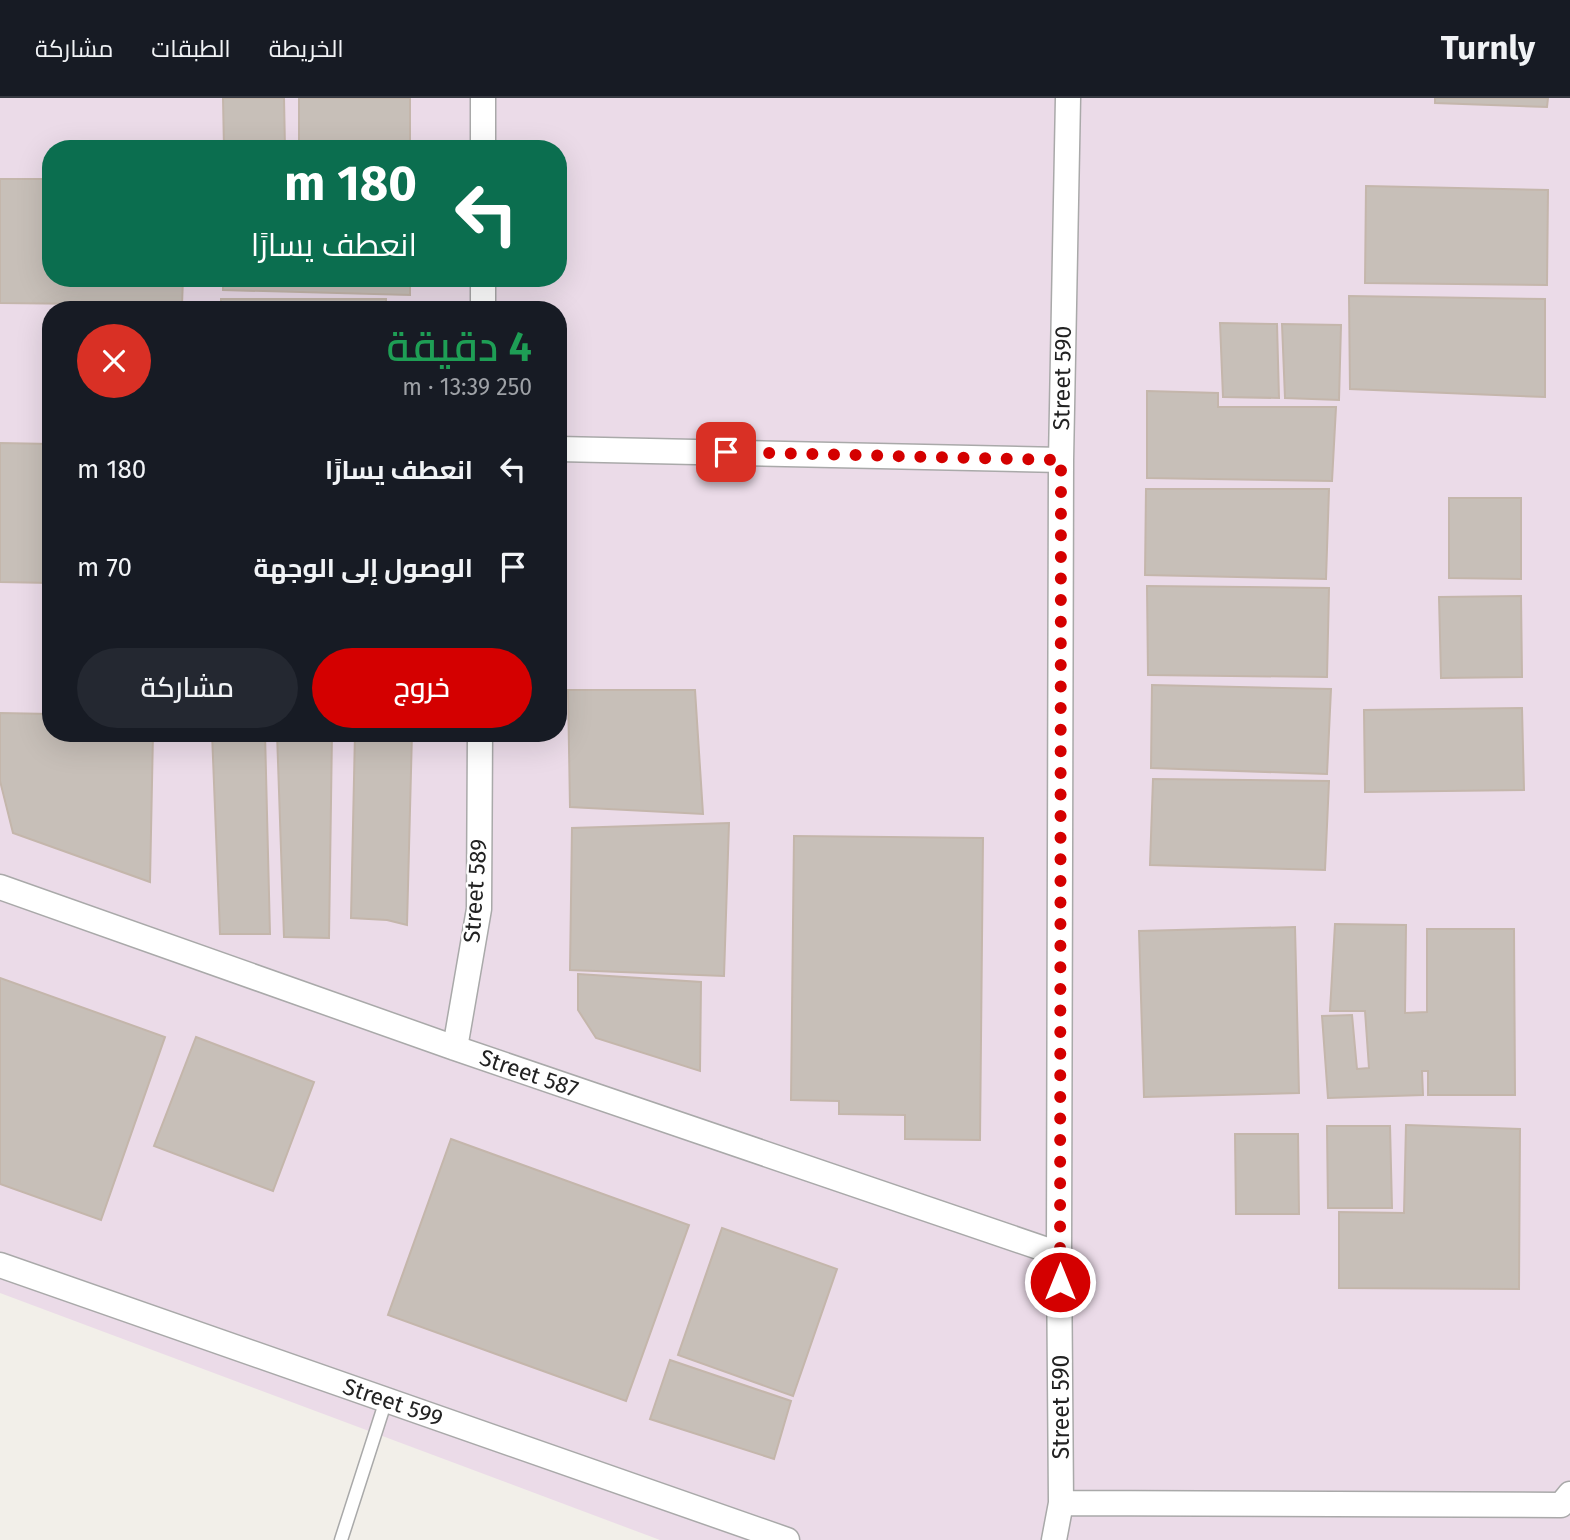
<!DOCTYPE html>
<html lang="ar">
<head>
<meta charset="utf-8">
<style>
  body { margin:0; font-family:"Fira Sans",Cairo,sans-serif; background:#242831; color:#f1f3f6; direction:rtl; height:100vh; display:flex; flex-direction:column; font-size:26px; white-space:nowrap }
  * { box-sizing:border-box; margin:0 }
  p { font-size:23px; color:#9ea1a6 }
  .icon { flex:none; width:38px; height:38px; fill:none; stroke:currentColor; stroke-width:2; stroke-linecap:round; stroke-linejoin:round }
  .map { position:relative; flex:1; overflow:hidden; direction:ltr }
  .drawer { position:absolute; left:42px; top:203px; width:525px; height:441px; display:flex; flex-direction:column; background:#171b24; border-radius:28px; box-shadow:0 7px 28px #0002; direction:rtl }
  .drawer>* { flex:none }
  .guide { position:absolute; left:42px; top:42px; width:525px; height:147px; border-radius:28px; box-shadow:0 7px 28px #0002; direction:rtl; background:#0b6e4f; color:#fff; overflow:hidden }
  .pin { position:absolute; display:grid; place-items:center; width:60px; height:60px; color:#fff; margin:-30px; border-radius:14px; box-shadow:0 4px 10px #0006 }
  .me { position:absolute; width:77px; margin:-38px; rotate:0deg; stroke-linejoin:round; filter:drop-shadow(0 0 5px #0008) }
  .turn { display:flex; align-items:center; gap:24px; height:147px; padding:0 35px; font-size:32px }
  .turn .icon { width:91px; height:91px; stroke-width:2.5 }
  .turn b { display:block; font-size:49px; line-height:60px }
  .round { display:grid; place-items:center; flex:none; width:74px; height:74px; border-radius:37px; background:#242831 }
  .headline { display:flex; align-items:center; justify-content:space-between; height:119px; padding:0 35px }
  h1 { font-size:42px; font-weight:600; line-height:52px; color:#1e9e55 }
  .button { display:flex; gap:14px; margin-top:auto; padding:14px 35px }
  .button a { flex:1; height:80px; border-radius:42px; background:#d40000; color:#fff; font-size:28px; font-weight:600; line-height:80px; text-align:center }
  .button a+a { background:#242831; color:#f1f3f6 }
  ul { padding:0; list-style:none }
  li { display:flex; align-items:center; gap:21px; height:98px; padding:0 35px }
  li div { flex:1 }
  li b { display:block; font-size:26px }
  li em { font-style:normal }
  header { display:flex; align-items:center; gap:42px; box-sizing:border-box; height:98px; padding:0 35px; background:#171b24; border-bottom:2px solid #363941 }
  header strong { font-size:33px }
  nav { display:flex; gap:38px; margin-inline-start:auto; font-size:24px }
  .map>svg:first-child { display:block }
  .industrial { fill:#ebdbe8; fill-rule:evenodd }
  .building { fill:#c7bfb8; stroke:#c4b6ab; stroke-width:2 }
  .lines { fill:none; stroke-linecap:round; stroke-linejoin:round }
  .service-casing { stroke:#a9a9a9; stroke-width:15 }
  .minor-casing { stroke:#a9a9a9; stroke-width:27 }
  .service { stroke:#fff; stroke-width:12 }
  .minor { stroke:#fff; stroke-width:24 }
  .route { stroke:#d40000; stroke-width:12; stroke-dasharray:0 21.6 }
  .labels { text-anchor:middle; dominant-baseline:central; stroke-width:5; stroke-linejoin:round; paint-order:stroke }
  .street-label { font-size:23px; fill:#222; stroke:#fff }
</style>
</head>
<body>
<header>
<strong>Turnly</strong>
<nav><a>الخريطة</a><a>الطبقات</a><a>مشاركة</a></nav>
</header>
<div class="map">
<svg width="1570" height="1442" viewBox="0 0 1570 1442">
  <rect width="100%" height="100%" fill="#f2efe9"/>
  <path class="industrial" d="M0,0H1570V1442H660L0,1195ZM51,51H558V180H51ZM51,212H558V635H51Z"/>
  <path class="building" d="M223,0H284L285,51H224Z
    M299,0H410V47L299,44Z
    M1435,0H1548L1547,9L1435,5Z
    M0,81H51V180H183L182,207L0,205Z
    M1366,88L1548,92L1547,187L1365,185Z
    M223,180H410V197L223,192Z
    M1349,198L1545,201V299L1350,291Z
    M221,201H386V212H221Z
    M1220,225L1277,226L1279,300L1223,299Z
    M1282,226L1341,227L1339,302L1285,300Z
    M1147,293L1218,295V309H1336L1332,383L1147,380Z
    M0,345L51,346V485L0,484Z
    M1146,391H1329L1326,481L1145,477Z
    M1449,400H1521V481L1449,480Z
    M1147,488L1329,490L1327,579L1148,577Z
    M1521,498L1522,579L1441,580L1439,499Z
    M1152,587L1331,591L1327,676L1151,670Z
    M568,592H695L703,716L570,709Z
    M1522,610L1524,692L1365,694L1364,612Z
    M0,615L51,616V635H153L150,784L13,735L0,683Z
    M212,635H265L270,836H220Z
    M277,635H332L329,840L284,839Z
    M355,635H412L407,827L387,822L351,820Z
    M1153,681L1329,683L1325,772L1150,767Z
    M729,725L724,878L570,872L572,730Z
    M794,738L983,740L980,1042L905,1041V1017L839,1016V1003L791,1002Z
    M1335,826L1406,827L1405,915L1427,914V831H1514L1515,997H1428V973H1422L1423,997L1328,1000L1322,918L1352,917L1357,971L1369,970L1365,913H1330Z
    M1295,829L1299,995L1144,999L1139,833Z
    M578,876L701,884L700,973L596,940L578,912Z
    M0,880L165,939L101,1122L0,1086Z
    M196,939L314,984L273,1093L154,1048Z
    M1406,1027L1520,1031L1519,1191L1339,1190V1114L1404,1115Z
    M1327,1028H1390L1392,1110H1328Z
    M1235,1036H1298L1299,1116H1236Z
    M451,1041L689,1127L626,1303L388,1217Z
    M722,1130L837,1171L793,1298L678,1257Z
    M670,1262L791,1303L774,1361L650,1321Z"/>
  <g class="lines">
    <defs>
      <path id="service" d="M341,1442L386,1302"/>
      <path id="minor" d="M483,51V0
        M483,212V180
        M558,351L1061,362
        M0,789L455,950L1059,1156
        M455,950L479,811L480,635
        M0,1167L787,1442
        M1061,1405L1561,1407L1570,1396
        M1054,1442L1061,1405L1059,1156L1061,362L1068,0"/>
    </defs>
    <use href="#service" class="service-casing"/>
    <use href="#minor" class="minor-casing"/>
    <use href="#service" class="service"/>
    <use href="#minor" class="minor"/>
  </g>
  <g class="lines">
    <path class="route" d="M726,354L1061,362L1060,1184"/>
  </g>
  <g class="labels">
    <g class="street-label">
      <text transform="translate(1062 280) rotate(-89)">Street 590</text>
      <text transform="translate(475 793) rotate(-86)">Street 589</text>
      <text transform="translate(529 975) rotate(19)">Street 587</text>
      <text transform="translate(393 1304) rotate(19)">Street 599</text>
      <text transform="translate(1061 1309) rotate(-90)">Street 590</text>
    </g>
  </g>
</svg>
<div class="pin" style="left:726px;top:354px;background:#d93025"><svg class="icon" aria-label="arrive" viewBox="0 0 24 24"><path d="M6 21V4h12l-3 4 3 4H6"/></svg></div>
<svg class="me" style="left:1060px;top:1184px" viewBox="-20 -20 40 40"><circle r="17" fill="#d40000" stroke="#fff" stroke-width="3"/><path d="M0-11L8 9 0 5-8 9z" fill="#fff"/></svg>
<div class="guide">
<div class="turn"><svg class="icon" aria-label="left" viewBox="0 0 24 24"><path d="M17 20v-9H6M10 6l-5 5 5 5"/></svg><div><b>180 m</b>انعطف يسارًا</div></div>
</div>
<section class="drawer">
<div class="headline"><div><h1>4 دقيقة</h1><p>250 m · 13:39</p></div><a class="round" style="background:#d93025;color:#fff"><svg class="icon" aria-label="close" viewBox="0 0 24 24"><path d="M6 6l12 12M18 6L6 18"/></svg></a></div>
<ul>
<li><svg class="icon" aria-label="left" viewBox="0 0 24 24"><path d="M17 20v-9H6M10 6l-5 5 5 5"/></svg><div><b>انعطف يسارًا</b></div><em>180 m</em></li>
<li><svg class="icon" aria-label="arrive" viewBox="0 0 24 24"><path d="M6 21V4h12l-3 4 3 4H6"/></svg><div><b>الوصول إلى الوجهة</b></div><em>70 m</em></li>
</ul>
<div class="button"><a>خروج</a><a>مشاركة</a></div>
</section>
</div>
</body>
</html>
